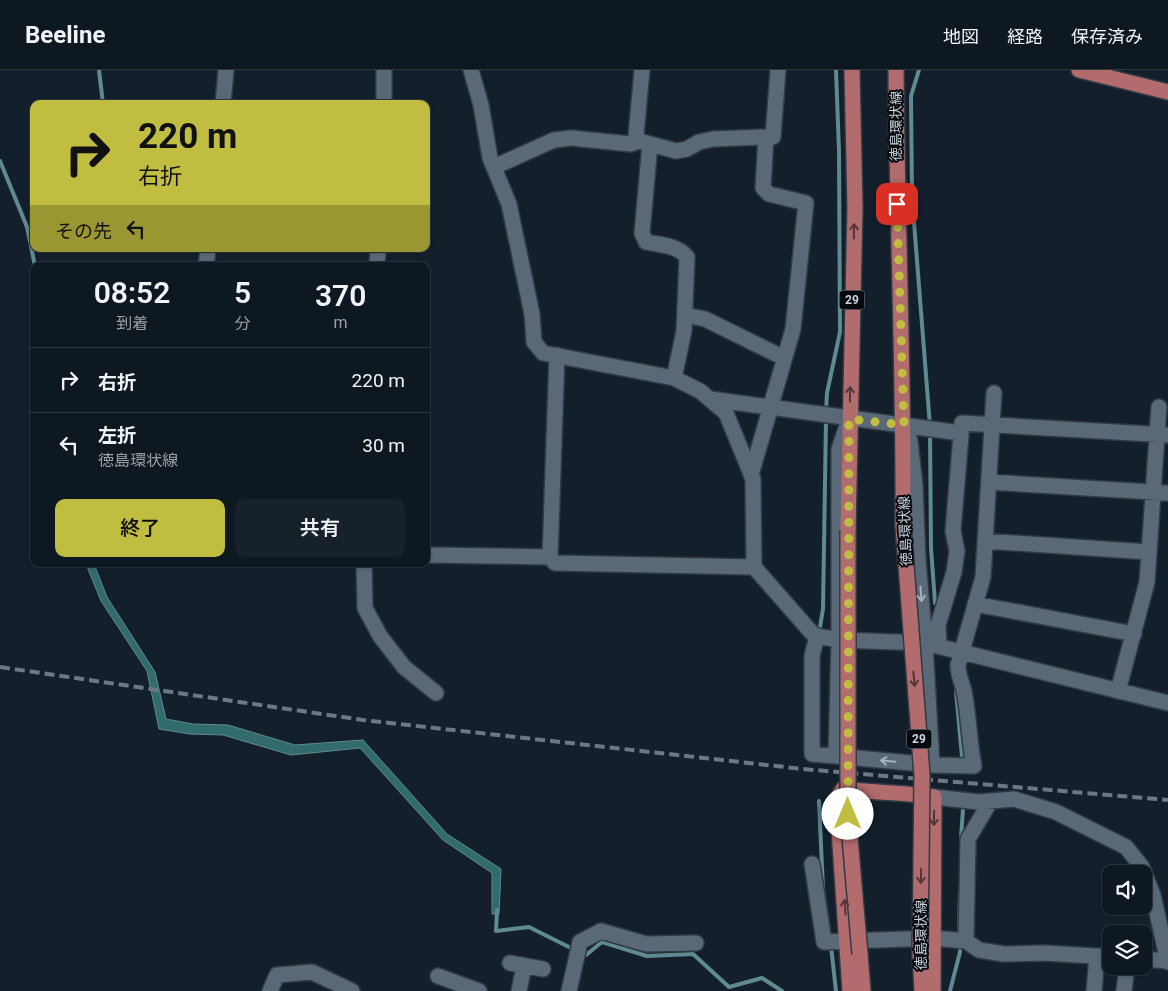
<!DOCTYPE html>
<html lang="ja">
<head>
<meta charset="utf-8">
<style>
  body { margin:0; font-family:Roboto,"Noto Sans JP",sans-serif; background:#17212a; color:#f1f3f6; height:100vh; display:flex; flex-direction:column; font-size:19px; white-space:nowrap }
  * { box-sizing:border-box; margin:0 }
  p { font-size:16px; color:#9ba0a5 }
  .icon { flex:none; width:28px; height:28px; fill:none; stroke:currentColor; stroke-width:2; stroke-linecap:round; stroke-linejoin:round }
  .map { position:relative; flex:1; overflow:hidden }
  .drawer { position:absolute; left:30px; top:192px; width:400px; height:305px; display:flex; flex-direction:column; background:#0e1821; border-radius:10px; box-shadow:0 1px 4px #0004,0 0 0 1px #2e373f }
  .drawer>* { flex:none }
  .banner { position:absolute; left:30px; top:30px; width:400px; height:152px; border-radius:10px; box-shadow:0 1px 4px #0004,0 0 0 1px #2e373f; background:#c1bd40; color:#111; overflow:hidden }
  .fabs { position:absolute; left:1102px; top:795px; display:grid; gap:10px }
  .fabs a { display:grid; place-items:center; width:50px; height:50px; border-radius:10px; background:#0e1821; box-shadow:0 1px 4px #0004,0 0 0 1px #2e373f; font-size:25px }
  .pin { position:absolute; display:grid; place-items:center; width:42px; height:42px; color:#fff; margin:-21px; border-radius:10px; box-shadow:0 2px 8px #0006 }
  .me { position:absolute; width:55px; margin:-28px; rotate:0deg; stroke-linejoin:round; filter:drop-shadow(0 0 4px #0008) }
  .turn { display:flex; align-items:center; gap:18px; height:105px; padding:0 25px; font-size:22px }
  .turn .icon { width:65px; height:65px; stroke-width:2.5 }
  .turn b { display:block; font-size:35px; line-height:42px }
  .then { display:flex; align-items:center; height:48px; padding:0 25px; background:#0003; gap:10px; font-size:19px }
  .eta { display:flex; justify-content:space-evenly; align-items:center; height:85px; text-align:center }
  .eta b { font-size:30px; font-weight:600; line-height:35px }
  .action { display:flex; gap:10px; margin-top:auto; padding:10px 25px }
  .action a { flex:1; height:58px; border-radius:10px; background:#c1bd40; color:#111; font-size:20px; font-weight:600; line-height:58px; text-align:center }
  .action a+a { background:#17212a; color:#f1f3f6 }
  ul { padding:0; list-style:none }
  li { display:flex; align-items:center; gap:15px; height:65px; padding:0 25px; border-top:1px solid #2e373f }
  li div { flex:1 }
  li b { display:block; font-size:19px }
  li em { font-style:normal }
  header { display:flex; align-items:center; gap:30px; box-sizing:border-box; height:70px; padding:0 25px; background:#0e1821; border-bottom:1px solid #2e373f }
  header strong { font-size:24px }
  nav { display:flex; gap:28px; margin-inline-start:auto; font-size:18px }
  .map>svg:first-child { display:block }
  .water { fill:#316b6e; stroke:#5f8a8f }
  .lines { fill:none; stroke-linecap:round; stroke-linejoin:round }
  .stream { stroke:#5f8a8f; stroke-width:4 }
  .minor-casing { stroke:#313944; stroke-width:18 }
  .major-casing { stroke:#313944; stroke-width:18 }
  .minor { stroke:#596977; stroke-width:15 }
  .major { stroke:#b26c6e; stroke-width:15 }
  .rail { stroke:#6d7882; stroke-width:4; stroke-dasharray:10 5; stroke-linecap:butt }
  .major-bridge-casing { stroke:#313944; stroke-width:18; stroke-linecap:butt }
  .major-bridge { stroke:#b26c6e; stroke-width:15 }
  .oneway { stroke:#533639 }
  .oneway2 { stroke:#a8b3bd }
  .route { stroke:#c1bd40; stroke-width:9; stroke-dasharray:0 16.2 }
  .labels { text-anchor:middle; dominant-baseline:central; stroke-width:4; stroke-linejoin:round; paint-order:stroke }
  .shield { fill:#05090e; stroke:#8f969e; stroke-width:1 }
  .shield-label { font-size:12px; font-weight:bold; fill:#cad3db }
  .street-label { font-size:14px; fill:#cad3db; stroke:#05090e }
</style>
</head>
<body>
<header>
<strong>Beeline</strong>
<nav><a>地図</a><a>経路</a><a>保存済み</a></nav>
</header>
<div class="map">
<svg width="1168" height="921" viewBox="0 0 1168 921">
  <rect width="100%" height="100%" fill="#13202c"/>
  <path class="water" d="M86,494H94L107,527L155,602L166,649L193,654L228,655L295,675L363,670L447,764L501,799L499,844H492V803L443,770L360,678L291,685L223,665L190,664L159,659L147,601L101,531Z"/>
  <g class="lines">
    <path class="stream" d="M99,0L103,34
      M919,0L911,26L912,127L930,356
      M0,91L27,157L35,196
      M826,342L827,323L840,262L839,81L836,0
      M930,363L931,478L935,533
      M820,557L823,539L826,349
      M956,621L962,687
      M819,731L823,819L830,867
      M961,768L963,739
      M497,840L496,861L529,857L575,880
      M959,863L960,817
      M831,876L836,921
      M581,883L586,885L602,872L647,886L693,884L729,917L762,908L782,921
      M950,921L960,882V875"/>
    <defs>
      <path id="minor" d="M471,0L481,35L490,88L509,134L532,244L534,272L543,283L674,308L700,321L726,343L753,409L754,497L812,563L817,566L839,570L925,573L1168,633
        M642,0L636,65L639,71L676,81L687,79L699,72L713,69L766,67L763,118L769,124L806,133L793,259L751,405
        M223,34L226,0
        M384,34V0
        M766,67H773L778,0
        M650,74L642,163L646,172C661,175 677,175 687,187L684,261L674,308
        M494,97L554,70L571,68L631,74L639,71
        M206,196L208,179
        M377,196L378,179
        M685,245L705,249L784,288
        M710,329L961,363
        M849,350L839,379V570L836,686L932,695L925,573L918,490L915,415L910,371L904,356
        M989,412L1168,423
        M985,471L1149,482
        M426,485L550,487L555,493L754,497
        M550,487L557,285
        M364,494L365,538L380,566L404,597L436,623
        M975,534L1134,564
        M817,566L812,586V684L836,686
        M939,576L938,555L954,502L957,481L953,461L962,353L1168,365
        M1118,621L1147,512L1159,337
        M932,695L974,696C969,671 969,646 964,621C962,612 958,606 958,595L983,507L994,323
        M934,727L979,732L1014,729L1056,742L1126,777L1142,797L1153,825L1168,892
        M812,794L824,872L932,868L966,871L979,880L1004,884L1044,883L1111,887
        M966,871L968,769L990,732
        M1144,889L1168,891
        M510,893L543,899
        M438,906L479,921
        M270,921L277,905L312,902L352,921
        M519,921L524,896
        M569,921L580,872L601,861L646,874L696,873
        M1094,921L1097,886
        M1124,921L1127,896"/>
      <path id="major" d="M896,0C897,152 904,304 903,456
        M1079,0L1168,22
        M848,460L855,137L852,0
        M920,883L922,921
        M860,884L863,921
        M850,921L838,745V727L843,719C874,723 903,722 934,727L933,921"/>
    </defs>
    <use href="#minor" class="minor-casing"/>
    <use href="#major" class="major-casing"/>
    <use href="#minor" class="minor"/>
    <use href="#major" class="major"/>
    <path class="rail" d="M0,597L363,650L803,699L1168,730"/>
    <defs>
      <path id="major-bridge" d="M903,456L922,705L920,883
        M848,460V744L860,884"/>
    </defs>
    <use href="#major-bridge" class="major-bridge-casing"/>
    <use href="#major-bridge" class="major-bridge"/>
  </g>
  <defs><path id="oneway-shaft" d="M-6 0H5M1.5-3L5.5 0L1.5 3" fill="none" stroke-width="1.6" stroke-linecap="round" stroke-linejoin="round" transform="scale(1.25)"/></defs>
  <g class="oneway">
    <use href="#oneway-shaft" transform="translate(854 161) rotate(-89)"/>
    <use href="#oneway-shaft" transform="translate(850 324) rotate(-89)"/>
    <use href="#oneway-shaft" transform="translate(914 609) rotate(85)"/>
    <use href="#oneway-shaft" transform="translate(934 748) rotate(91)"/>
    <use href="#oneway-shaft" transform="translate(921 806) rotate(91)"/>
    <use href="#oneway-shaft" transform="translate(845 837) rotate(-94)"/>
  </g>
  <g class="oneway2">
    <use href="#oneway-shaft" transform="translate(921 524) rotate(85)"/>
    <use href="#oneway-shaft" transform="translate(888 691) rotate(-175)"/>
  </g>
  <g class="lines">
    <path class="route" d="M848,744L849,349L904,355L897,134"/>
  </g>
  <g class="labels">
    <g class="shield">
      <rect x="839.5" y="220.5" width="25" height="19" rx="4"/>
      <rect x="906.5" y="659.5" width="25" height="19" rx="4"/>
    </g>
    <g class="shield-label">
      <text x="852" y="230">29</text>
      <text x="919" y="669">29</text>
    </g>
    <g class="street-label">
      <text transform="translate(896 56) rotate(-90)">徳島環状線</text>
      <text transform="translate(905 461) rotate(-92)">徳島環状線</text>
      <text transform="translate(921 865) rotate(-90)">徳島環状線</text>
    </g>
  </g>
</svg>
<div class="fabs">
<a><svg class="icon" aria-label="sound" viewBox="0 0 24 24"><path d="M4 9h4l5-4v14l-5-4H4zM17 9q2 3 0 6"/></svg></a>
<a><svg class="icon" aria-label="layers" viewBox="0 0 24 24"><path d="M12 4l9 5-9 5-9-5zM3 14l9 5 9-5"/></svg></a>
</div>
<div class="pin" style="left:897px;top:134px;background:#d93025"><svg class="icon" aria-label="arrive" viewBox="0 0 24 24"><path d="M6 21V4h12l-3 4 3 4H6"/></svg></div>
<svg class="me" style="left:848px;top:744px" viewBox="-20 -20 40 40"><circle r="19" fill="#fff"/><path d="M0-13L10 11 0 6-10 11z" fill="#c1bd40"/></svg>
<div class="banner">
<div class="turn"><svg class="icon" aria-label="right" viewBox="0 0 24 24"><path d="M7 20v-9h11M14 6l5 5-5 5"/></svg><div><b>220 m</b>右折</div></div>
<div class="then">その先<svg class="icon" aria-label="left" viewBox="0 0 24 24"><path d="M17 20v-9H6M10 6l-5 5 5 5"/></svg></div>
</div>
<section class="drawer">
<div class="eta">
<div><b>08:52</b><p>到着</p></div>
<div><b>5</b><p>分</p></div>
<div><b>370</b><p>m</p></div>
</div>
<ul>
<li><svg class="icon" aria-label="right" viewBox="0 0 24 24"><path d="M7 20v-9h11M14 6l5 5-5 5"/></svg><div><b>右折</b></div><em>220 m</em></li>
<li><svg class="icon" aria-label="left" viewBox="0 0 24 24"><path d="M17 20v-9H6M10 6l-5 5 5 5"/></svg><div><b>左折</b><p>徳島環状線</p></div><em>30 m</em></li>
</ul>
<div class="action"><a>終了</a><a>共有</a></div>
</section>
</div>
</body>
</html>
